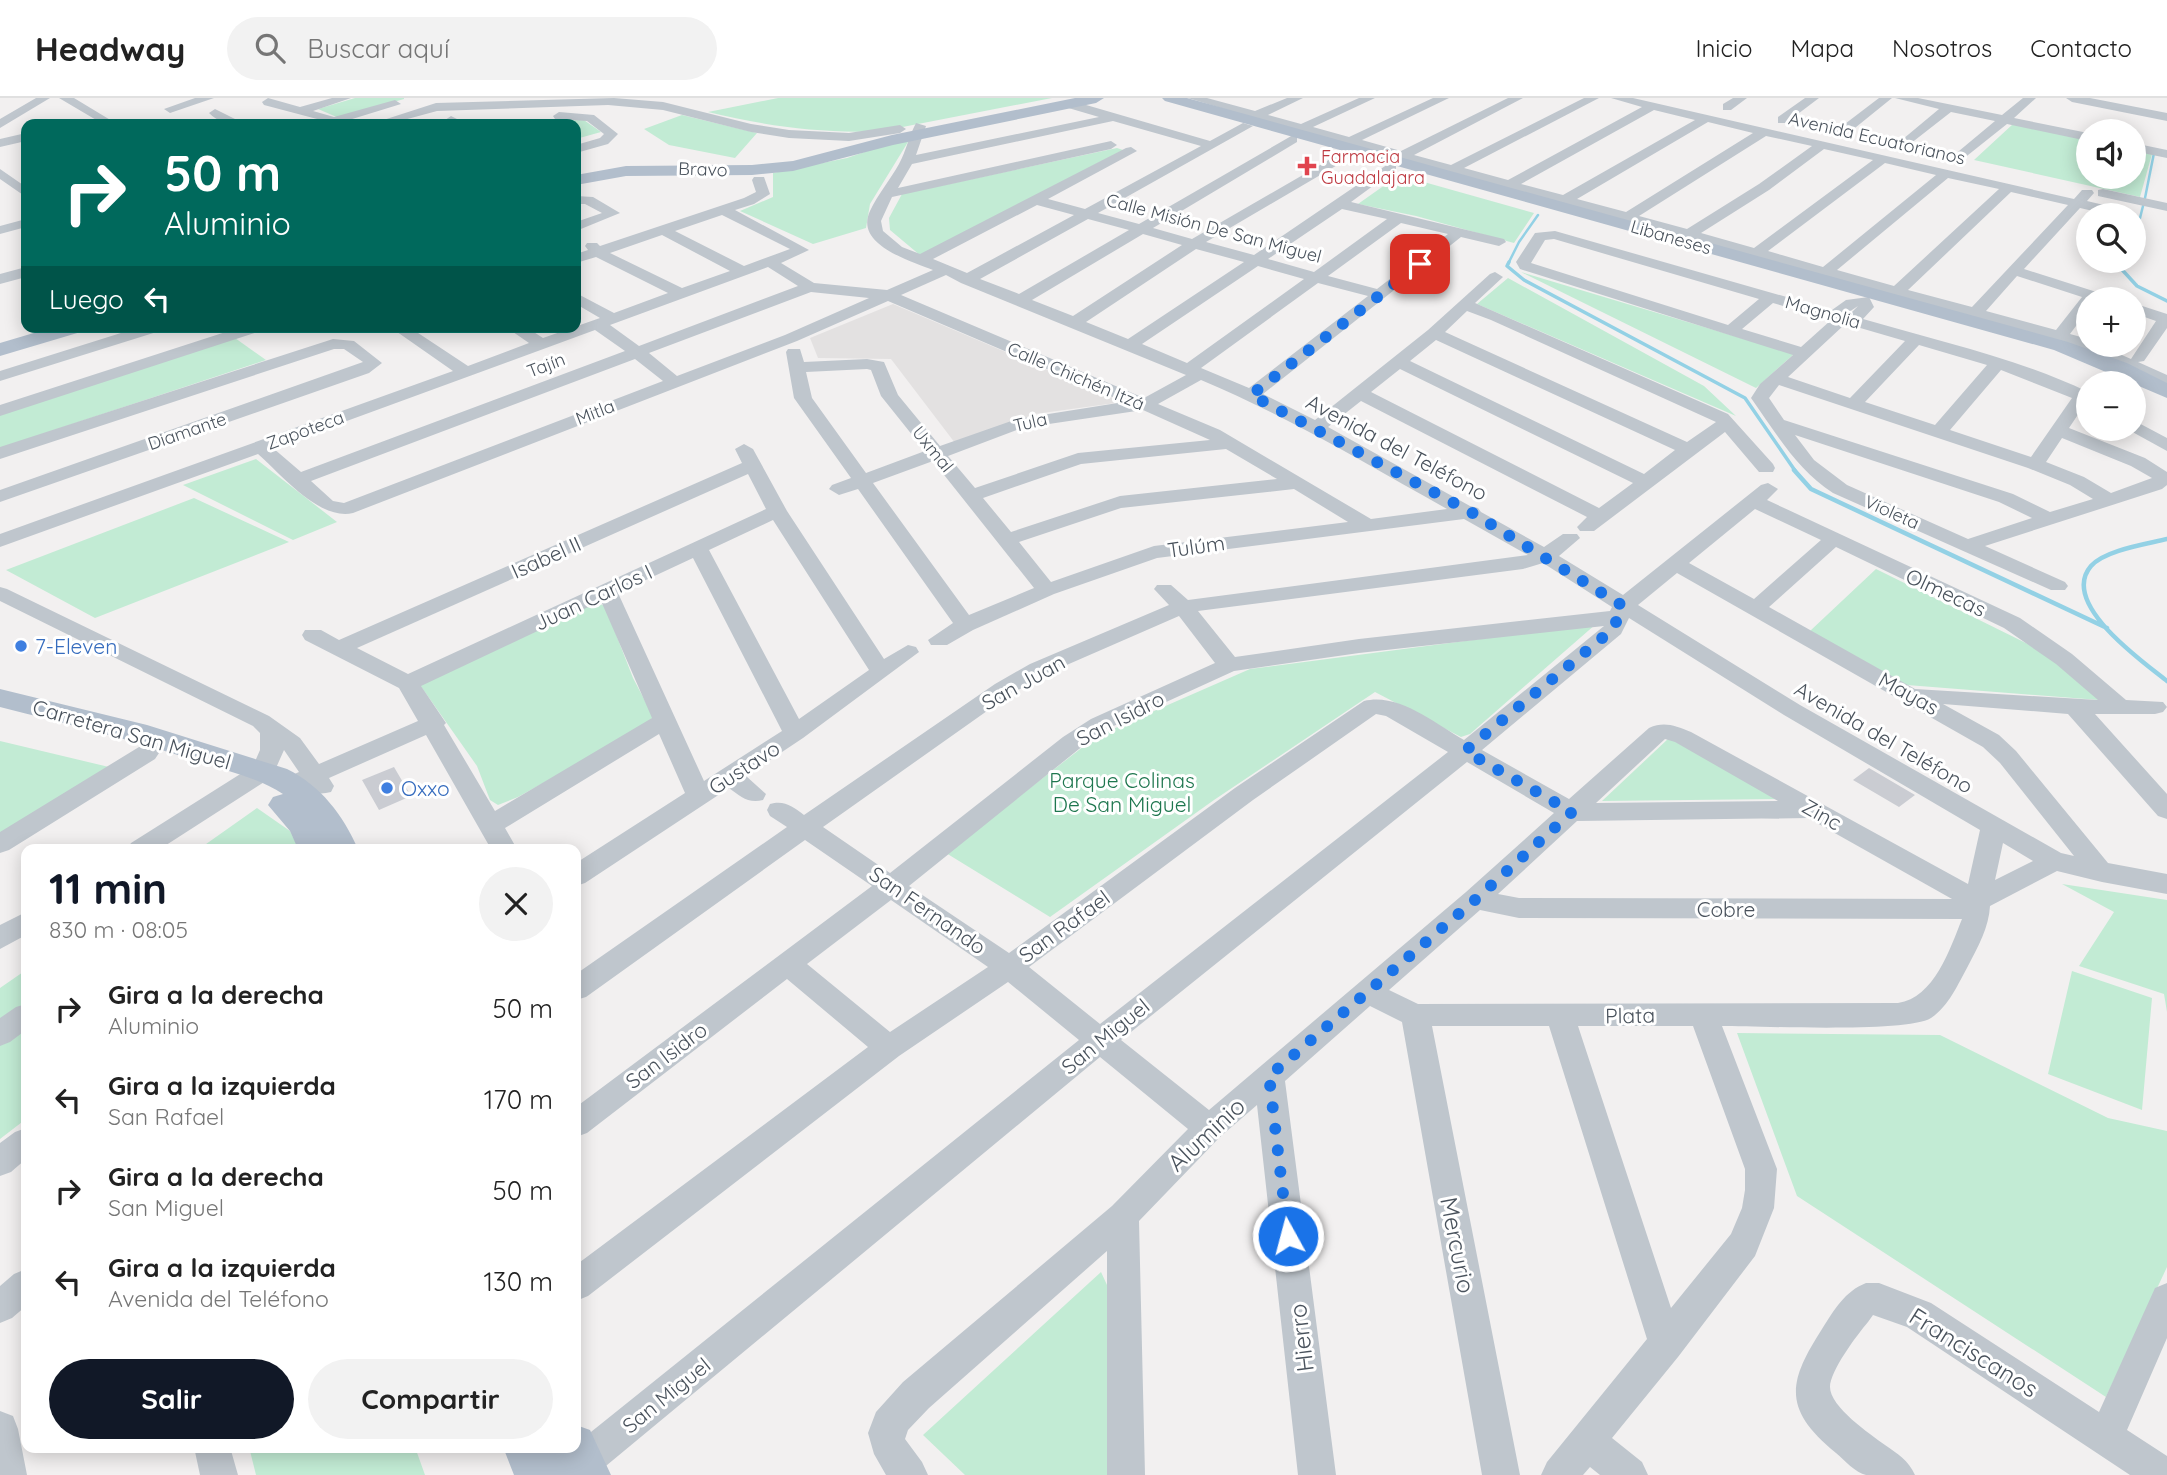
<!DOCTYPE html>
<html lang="es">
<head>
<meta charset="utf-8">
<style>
  body { margin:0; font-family:Quicksand,sans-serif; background:#f2f2f2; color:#222; height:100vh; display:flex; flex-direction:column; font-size:26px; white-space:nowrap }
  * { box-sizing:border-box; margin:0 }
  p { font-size:23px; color:#767676 }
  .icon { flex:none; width:38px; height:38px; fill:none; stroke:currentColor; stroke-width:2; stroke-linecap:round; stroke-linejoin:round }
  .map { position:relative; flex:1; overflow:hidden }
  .panel { position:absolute; left:21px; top:746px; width:560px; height:609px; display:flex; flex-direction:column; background:#fff; border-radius:14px; box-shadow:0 4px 18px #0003 }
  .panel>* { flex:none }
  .banner { position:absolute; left:21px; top:21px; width:560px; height:214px; border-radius:14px; box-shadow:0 4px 18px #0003; background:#00695c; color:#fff; overflow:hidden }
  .fabs { position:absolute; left:2076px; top:21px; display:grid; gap:14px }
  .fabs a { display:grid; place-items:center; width:70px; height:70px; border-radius:50%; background:#fff; box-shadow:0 4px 18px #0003; font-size:35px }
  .pin { position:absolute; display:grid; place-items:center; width:60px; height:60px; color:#fff; margin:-30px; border-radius:14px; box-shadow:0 4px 10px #0006 }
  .me { position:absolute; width:77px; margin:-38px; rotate:353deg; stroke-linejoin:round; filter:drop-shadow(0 0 5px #0008) }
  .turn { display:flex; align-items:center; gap:24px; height:147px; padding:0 28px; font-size:32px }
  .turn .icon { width:91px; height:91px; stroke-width:2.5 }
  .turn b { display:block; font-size:49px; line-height:60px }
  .then { display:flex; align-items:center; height:66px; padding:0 28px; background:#0003; gap:14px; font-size:26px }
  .round { display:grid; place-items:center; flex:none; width:74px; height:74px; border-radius:37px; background:#f2f2f2 }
  .headline { display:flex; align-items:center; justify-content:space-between; height:119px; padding:0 28px }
  h1 { font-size:42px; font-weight:700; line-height:52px; color:#111827 }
  .action { display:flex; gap:14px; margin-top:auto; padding:14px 28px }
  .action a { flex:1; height:80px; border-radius:42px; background:#111827; color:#fff; font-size:28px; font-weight:700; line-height:80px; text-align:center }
  .action a+a { background:#f2f2f2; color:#222 }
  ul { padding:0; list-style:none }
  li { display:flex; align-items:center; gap:21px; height:91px; padding:0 28px }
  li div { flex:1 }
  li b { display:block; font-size:26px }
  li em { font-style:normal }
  header { display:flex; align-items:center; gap:42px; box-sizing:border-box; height:98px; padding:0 35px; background:#fff; border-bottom:2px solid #e0e0e0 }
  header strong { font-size:33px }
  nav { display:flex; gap:38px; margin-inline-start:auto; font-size:24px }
  .search { width:490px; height:63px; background:#f2f2f2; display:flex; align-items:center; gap:18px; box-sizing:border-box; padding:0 24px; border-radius:38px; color:#767676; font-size:26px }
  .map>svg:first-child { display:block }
  .education { fill:#e3e1e1 }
  .green { fill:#c2ebd4 }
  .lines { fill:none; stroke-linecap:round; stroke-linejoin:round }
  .stream-far2 { stroke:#93d1e5; stroke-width:2.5 }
  .stream-far1 { stroke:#93d1e5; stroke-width:3.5 }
  .stream { stroke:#93d1e5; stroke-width:4.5 }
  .building { fill:#caccd2 }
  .minor { fill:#bfc6cd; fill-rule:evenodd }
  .major { fill:#b2becc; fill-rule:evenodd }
  .route { stroke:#1a73e8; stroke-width:12; stroke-dasharray:0 21.6 }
  .health-dot { fill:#e0444e; stroke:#fff; stroke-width:2.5 }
  .shop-dot { fill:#3f7fe0; stroke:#fff; stroke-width:2.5 }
  .labels { text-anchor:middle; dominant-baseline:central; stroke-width:6; stroke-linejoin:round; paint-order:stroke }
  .far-street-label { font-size:18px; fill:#49525c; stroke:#fff }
  .far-health-label { font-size:18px; fill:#be3a42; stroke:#fff; text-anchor:start }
  .street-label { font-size:21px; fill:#49525c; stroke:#fff }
  .shop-label { font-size:21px; fill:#366cbe; stroke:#fff; text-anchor:start }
  .park-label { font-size:21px; fill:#1f774f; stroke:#fff }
  .near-street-label { font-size:24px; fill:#49525c; stroke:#fff }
</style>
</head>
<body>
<header>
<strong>Headway</strong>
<div class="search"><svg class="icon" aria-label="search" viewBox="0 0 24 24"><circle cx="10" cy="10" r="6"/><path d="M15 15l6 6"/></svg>Buscar aquí</div>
<nav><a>Inicio</a><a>Mapa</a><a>Nosotros</a><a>Contacto</a></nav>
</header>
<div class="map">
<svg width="2167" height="1377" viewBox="0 0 2167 1377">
  <rect width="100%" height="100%" fill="#f2f0f0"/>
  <path class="education" d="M893,206L1123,304L1035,316L955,345L891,261L818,260L810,240Z"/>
  <path class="green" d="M355,0H404V1L339,20L318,11Z
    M778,0H1052L882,33C823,36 765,28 708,14Z
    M682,17L757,35L735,60L669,47L644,31Z
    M581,20L601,34L576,41V26H477L471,24Z
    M2013,26L2088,42V79H2133V52L2152,56L2140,99L1974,62Z
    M894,44H908L870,106L866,130L813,146L740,113L773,99V75L847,60Z
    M1117,50L1123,52L921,158L890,132L889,120L902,96Z
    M1399,77L1534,115L1514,145L1416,118L1358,106Z
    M1521,174L1794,256L1756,290Z
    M1508,180L1704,288L1736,318L1477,206Z
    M235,240L266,262L0,350V315Z
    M256,361L337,424L293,442L183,387Z
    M194,400L289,444L95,520L6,472Z
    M1876,471L2034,549L2066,571L2099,602L1907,587L1810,533Z
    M592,503L605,508L633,580L653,618L649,626L518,699L498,707L490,702L477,668L420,587Z
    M1596,526L1470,636L1461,639L1375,594L1214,702L1050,819L946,755L1097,638L1250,571Z
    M1669,640L1779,701L1602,703Z
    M0,643L109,669L0,738Z
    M257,710L290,733L299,751H199Z
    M2062,786L2167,802V914L2164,896L2079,868L2114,814Z
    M26,872V1021L0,1041V890Z
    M2072,873L2152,900L2142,1012L2048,976Z
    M1737,935L1940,937L2108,1020L2167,1033V1169L2106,1299L1797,1098Z
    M1101,1174L1107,1187L1111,1377H965L923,1337Z
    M249,1349H415L425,1377H256Z"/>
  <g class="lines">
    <path class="stream-far2" d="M2145,100L2154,55
      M2133,127L2139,124L2143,108
      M2114,163L2116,166
      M1508,166L1519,144L1538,117"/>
    <path class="stream-far1" d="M1509,164L1507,168L1524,182L1745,300L1796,374
      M2115,164L2137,188L2167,203"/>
    <path class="stream" d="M1794,372L1811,391L2107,530
      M2167,441C2147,446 2105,452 2091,468C2059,505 2142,563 2167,583"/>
  </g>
  <path class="building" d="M394,669L411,698L379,712L362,682Z
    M1869,670L1915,697L1899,709L1853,682Z"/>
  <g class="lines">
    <path class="minor" d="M36,0H50L0,30V21Z
      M59,0H74L117,26H103Z
      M195,0H214L170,15L164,11Z
      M268,0L300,9L332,0H351L313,13L334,19L395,2L401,6L336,26L264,7L262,4Z
      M614,0L663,4L751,26L789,32L849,35L900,27L906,31L900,35L849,43L789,40L751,34L663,12L608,7L437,13L389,26H371L436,5Z
      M1188,0H1207L1255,13L1287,0H1303L1268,17L1301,26L1359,0H1375L1313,29L1349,39L1433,0H1449L1362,42L1401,53L1508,0H1523L1414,57L1451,67L1584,0H1599L1464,70L1508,82L1642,9L1611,0H1633L2074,101L2082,92H2092L2094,95L2087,103L2133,114L2135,117L2133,120V117H2111L2080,110L2024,171L2109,198L2112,201H2088V212L2070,236L2088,241V247H2099L2131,261L2156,223L2133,215V205L2167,216V230L2144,263L2138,264L2167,277V288L2072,247L1297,33ZM1654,12L1695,22L1563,97L1521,86ZM1708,24L1753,35L1626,114L1577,101ZM1766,38L1812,48L1759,86L1687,131L1639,118ZM1824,51L1873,62L1754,150L1701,135L1769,92ZM1885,65L1936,77L1823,169L1768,153ZM1948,80L1999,91L1894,188L1837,172ZM2011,94L2068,107L1972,209L1908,192ZM2017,178L2082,199L2056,232L1986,213Z
      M1733,0H1747L1731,12H1723V6Z
      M1805,0H1819L1786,25H1778V19Z
      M1879,0H1892L1845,38H1837V32Z
      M1895,0H1918L2002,17L2023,0H2036L2014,20L2088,35V43L2007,26L1958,65L1952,61L1953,58L1995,23L1951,14L1901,53L1895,49L1897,46L1939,11Z
      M2066,0H2090L2167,15V23L2072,4Z
      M1069,2L1210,43L1243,25L1253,28L1098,115L1139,126L1293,37L1297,38V44L1153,130L1192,141L1346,52L1351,53V59L1206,144L1254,157L1391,64L1396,65V71L1351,104L1504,141L1506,144L1499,148L1461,139L1263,296L1315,322L1428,232L1490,176L1495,174L1503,179L1475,205L1728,316L1773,366L1775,370L1773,374H1759L1725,334L1594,433H1580L1577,429L1587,419L1361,303L1328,329L1470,408L1478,410L1481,414L1544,449L1563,436H1577L1580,440L1559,458L1623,497L1761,387L1768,385L1778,391L1767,402L2020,520L2072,556L2126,602L2163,604L2167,609L2163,614L2155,616H2095L2167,696V721L2158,718L2068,616L1943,606L1999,637L2016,653L2108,765L2167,776V796L2102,784L2057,773L1990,808C1989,829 1978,849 1968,868C1958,886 1949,908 1931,920C1907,935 1759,928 1722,928L1777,1071L1774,1110L1755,1158L1678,1259L1612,1340L1642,1364L1648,1377H1600L1590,1369L1583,1377H1541L1547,1364L1647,1241L1549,928H1432L1520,1377H1482L1402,924L1370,908L1285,983L1336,1377H1298L1257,1007L1220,1039L1139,1123L1145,1377H1107V1153L929,1310L908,1332L905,1341L922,1364L928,1377H886L874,1356L868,1335L876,1314L903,1284L1112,1108L1188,1031L1100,959L595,1377H567L563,1365L568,1352L576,1349V1346L1079,942L1008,884L899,958L588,1198L576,1203V1167L868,949L787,881L587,1035L576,1039V1009L872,788L805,742L586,899L576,902V876L787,729L770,718L767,712L770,706C785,702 793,709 804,717L995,586L1030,566L1169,507L1154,491L1157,487H1171L1188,502L1528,457L1464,421L1157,460L1054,496L973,532L947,547H931L928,542L953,525L858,391L839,397L829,391L832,387L851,380L794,300L786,254L788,251H800L804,264L867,261L884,264L898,297L940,348L1017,321L1124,304L888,203L797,243L353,415C319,423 281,376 258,356L0,449V436L453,273L390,229H409L468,268L529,245L506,229H526L543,240L600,220L576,206V195L614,215L668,195L596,159L576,165V156L588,152L585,148L587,145H597L600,148L744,100L756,94L752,82L754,79H764L770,96L754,106L735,112L809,152L781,165L814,185L887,192L933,172C911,163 854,147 870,113C878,96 890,82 899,66C906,53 909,38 916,25L926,28L916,57L1099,19L1065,9L1063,6ZM1113,23L1201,48L1085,111L1048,101L1137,53L1131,49L1126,50L920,156L902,149L883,133L881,123L892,99L1111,51L1117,47L1111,43L898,90L912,66ZM1037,107L1074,117L967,175L933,161ZM1342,111L1387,121L1314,174L1268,161ZM722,117L790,151L744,168L675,133ZM1088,121L1129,132L1019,196L980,181ZM1401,125L1448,136L1377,191L1328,178ZM1143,136L1182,147L1073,218L1032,202ZM662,137L730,173L682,190L610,155ZM1196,151L1244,164L1128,241L1086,224ZM1258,168L1304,181L1187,265L1142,246ZM768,169L798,188L639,248L610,227ZM946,177L961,185L1186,277L1144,300L901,197ZM1318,185L1368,198L1249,290L1201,270ZM811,194L869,200L785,237L677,278L649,255ZM1467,213L1491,222L1716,324L1687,344L1445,234ZM595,232L625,253L301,374L273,350ZM1436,242L1675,352L1644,376L1410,263ZM635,261L663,283L344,405L333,403L311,383ZM867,271L871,272L881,298L925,353L866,375L812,300L806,274ZM1400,271L1633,385L1599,410L1371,294ZM1201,282C1287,318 1366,366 1447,411L1371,421L1220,332L1158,306ZM1143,312L1210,342L1078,355L975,390L948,358L1022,330ZM1226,351L1277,381L1120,398L1011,434L983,400L1081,366ZM933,363L1034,490L969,517L873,385ZM1294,391L1348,424L1154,448L1051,484L1019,444L1121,410ZM1755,411L1821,442L1754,501L1689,465ZM1836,449L2004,530L2056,566L2098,602L1915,591L1769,509ZM1543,465L1612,509L1610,513L1359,541L1235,559L1198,513L1523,471ZM1677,475L1983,649L2000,665L2074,758L2061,755L1800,607L1638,507ZM1179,518L1215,565L1091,621L1063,639L890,775L823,729L1011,596L1046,576ZM1629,520L1784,617L1980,732L1968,786L1691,634C1675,628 1665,623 1649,630L1569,701L1482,652L1621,536ZM1604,528L1464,642C1436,626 1398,594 1364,603L1235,690L1009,855L909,788L1079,651L1107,631L1234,573L1359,555ZM1376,616L1386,618L1448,654L1100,926L1029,869L1253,702ZM1665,641L1675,644L1778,703L1596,705ZM1467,664L1554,715L1466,794L1209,1012L1121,942ZM1808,720L1952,801L1519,800L1498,796L1577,723ZM2003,745L2033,763L1995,782ZM891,802L988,869L890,934L807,866ZM1480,812L1519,820L1962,821C1950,851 1934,900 1898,905L1418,906L1389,892ZM1578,928H1693L1745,1071V1092L1742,1110L1731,1136L1671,1210Z
      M215,11L239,23L241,26C228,27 218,24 209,15Z
      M559,14L594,17L618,36L608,46L576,55V47L600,40L604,36L587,23L555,21L553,18Z
      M451,18L467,26L447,25L445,22Z
      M26,35V43L0,49V41Z
      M2133,45L2167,52V60L2133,53Z
      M0,71L26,89V99L0,81Z
      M2103,91L2167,105V113L2098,98V92Z
      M576,98L593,99L620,115L576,133V124L602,115L585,106H576Z
      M26,121V129L0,136V128Z
      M1555,133L1832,212L1846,202L1869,199L1874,209L1863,221C1938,243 2017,260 2088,294V306H2085L2069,330L2145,360L2167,374V387L2162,391L1985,448L2065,484L2068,488L2065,492H2051L1833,395C1797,372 1776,335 1751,300L1760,286L1793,257L1520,171L1516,164L1535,135ZM1554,141L1759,201L1728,227L1531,165L1545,142ZM1773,205L1829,221L1830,223L1801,249L1742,231ZM1858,208L1849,217L1846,216ZM1850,227L1905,243L1850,300L1788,279L1843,228ZM1919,247L1987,267L1935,327L1865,304ZM2001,272L2072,300L2031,359L1950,332ZM1779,287L2028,370L2070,387L2093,401L2050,414L2013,396L1784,322L1769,300ZM1795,337L1999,404L2032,420L1968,441L1847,387L1814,362ZM2062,340L2131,368L2152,380L2111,395L2084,379L2046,364Z
      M26,169V179L0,186V176Z
      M140,229H165L163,232L0,283V273Z
      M241,229H266L264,232L0,318V307Z
      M333,241L354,243L382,265L369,275L0,404V392L363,264L344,251H334L0,361V349Z
      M2133,322L2167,340V353L2127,331H2133Z
      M744,346L753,351L787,413L884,561L908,547L916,549L919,554L803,640L746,678L766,696L763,702C748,706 740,698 729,690L585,785L576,788V765L685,695L659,636L505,730L517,751H491L426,637L329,680L334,688L331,694C322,696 315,697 310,689L292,695L283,693L280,687L283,681L299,674L284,652L272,679L160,751H127L131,745L253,668L260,652V635L253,628L0,503V489L7,491L269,618L300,640L319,666L418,623L399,590L305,542L302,537L305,532H321L339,542L742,365L735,351ZM748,376L766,411L408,576L357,550ZM773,422L869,572L799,621L709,452ZM693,460L782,633L704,683L618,495ZM601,503L652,620L495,713L444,627L446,625L421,588Z
      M147,647L155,649L159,655L155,661L9,752L0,755V734L139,649Z
      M26,814V837L0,851V827Z
      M26,906V932L10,944L0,948V920L16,909Z
      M26,1030V1061L11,1074L0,1078V1045L15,1034Z
      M26,1171V1208L12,1220L0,1225V1188L14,1176Z
      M1866,1185H1879L1931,1205L2099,1314L2155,1190L2167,1185V1240L2127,1332L2167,1358V1377H2130L1907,1229L1873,1217L1868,1224C1857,1237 1830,1273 1830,1289C1830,1309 1870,1336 1885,1347C1898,1356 1908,1362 1915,1377C1900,1377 1881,1377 1866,1377C1856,1375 1844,1362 1836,1355C1782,1311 1788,1284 1822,1231C1834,1212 1845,1193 1866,1185Z
      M0,1313L13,1318L18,1331L27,1377H0Z
      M194,1349H230L238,1377H200Z"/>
    <path class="major" d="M1075,0H1104L1096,5L893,47L793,73L752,77L626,78L576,87V77L626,68L752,67L793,63L892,37Z
      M1162,0H1187L2068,244L2127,265L2167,285V300L2054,252L1165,3Z
      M54,229H87L84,233L0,258V245Z
      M0,591L147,627L287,671C321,688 343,717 358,751H298L290,733L268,707L273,699L283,696C259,680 230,674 203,665C136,643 68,626 0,609Z
      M576,1327L590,1332L611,1377H514L503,1349H576Z"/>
  </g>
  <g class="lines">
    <path class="route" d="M1288,1138L1269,978L1475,802L1572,714L1465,653L1613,531L1623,508L1471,414L1251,297L1420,166"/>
  </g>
  <path class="health-dot" d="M1303.5 57.5h7v7h7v7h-7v7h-7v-7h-7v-7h7z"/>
  <g class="shop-dot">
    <circle cx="21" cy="548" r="7"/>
    <circle cx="387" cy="690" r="7"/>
  </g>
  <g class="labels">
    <g class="far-street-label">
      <text transform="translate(1877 40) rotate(13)">Avenida Ecuatorianos</text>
      <text transform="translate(703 71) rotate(2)">Bravo</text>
      <text transform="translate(1214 130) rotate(15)">Calle Misión De San Miguel</text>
      <text transform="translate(1671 139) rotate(16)">Libaneses</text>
      <text transform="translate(1823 214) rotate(16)">Magnolia</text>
      <text transform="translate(546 267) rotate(-21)">Tajín</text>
      <text transform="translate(1076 278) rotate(23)">Calle Chichén Itzá</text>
      <text transform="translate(595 314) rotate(-21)">Mitla</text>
      <text transform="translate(1030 324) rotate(-13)">Tula</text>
      <text transform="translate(305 332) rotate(-20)">Zapoteca</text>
      <text transform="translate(187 333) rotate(-19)">Diamante</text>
      <text transform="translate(933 351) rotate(51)">Uxmal</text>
      <text transform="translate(1892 414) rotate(24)">Violeta</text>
    </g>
    <g class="far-health-label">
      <text x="1321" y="58">Farmacia<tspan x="1321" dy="21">Guadalajara</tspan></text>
    </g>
    <g class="street-label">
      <text transform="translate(1397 349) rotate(28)">Avenida del Teléfono</text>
      <text transform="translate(1196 448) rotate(-8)">Tulúm</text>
      <text transform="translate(546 459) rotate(-24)">Isabel II</text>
      <text transform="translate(1946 494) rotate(25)">Olmecas</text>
      <text transform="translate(593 499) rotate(-25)">Juan Carlos I</text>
      <text transform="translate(1023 584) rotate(-29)">San Juan</text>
      <text transform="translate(1909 595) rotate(29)">Mayas</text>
      <text transform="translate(1120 620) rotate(-27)">San Isidro</text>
      <text transform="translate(132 636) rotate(16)">Carretera San Miguel</text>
      <text transform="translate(1884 639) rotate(30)">Avenida del Teléfono</text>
      <text transform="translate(744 669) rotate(-33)">Gustavo</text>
      <text transform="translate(1822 716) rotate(29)">Zinc</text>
      <text x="1726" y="811">Cobre</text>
      <text transform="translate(928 812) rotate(35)">San Fernando</text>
      <text transform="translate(1064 828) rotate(-36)">San Rafael</text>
      <text transform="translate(1630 917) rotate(-1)">Plata</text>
      <text transform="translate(1105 938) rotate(-39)">San Miguel</text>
      <text transform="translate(666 957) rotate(-37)">San Isidro</text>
      <text transform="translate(666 1297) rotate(-39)">San Miguel</text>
    </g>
    <g class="shop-label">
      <text x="35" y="548">7-Eleven</text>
      <text x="401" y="690">Oxxo</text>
    </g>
    <g class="park-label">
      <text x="1122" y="682">Parque Colinas<tspan x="1122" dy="24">De San Miguel</tspan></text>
    </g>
    <g class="near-street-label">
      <text transform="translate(1206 1036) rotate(-43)">Aluminio</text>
      <text transform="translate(1458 1147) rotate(79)">Mercurio</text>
      <text transform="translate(1301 1240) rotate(-97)">Hierro</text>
      <text transform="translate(1974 1254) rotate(32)">Franciscanos</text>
    </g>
  </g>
</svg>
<div class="fabs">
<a><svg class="icon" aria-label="sound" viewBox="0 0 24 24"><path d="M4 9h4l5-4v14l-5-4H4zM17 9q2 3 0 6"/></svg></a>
<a><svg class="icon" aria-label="search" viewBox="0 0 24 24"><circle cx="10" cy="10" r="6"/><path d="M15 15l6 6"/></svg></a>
<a>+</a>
<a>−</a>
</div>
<div class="pin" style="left:1420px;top:166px;background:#d93025"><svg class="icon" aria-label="arrive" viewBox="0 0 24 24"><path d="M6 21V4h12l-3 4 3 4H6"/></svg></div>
<svg class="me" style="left:1288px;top:1138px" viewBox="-20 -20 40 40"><circle r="17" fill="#1a73e8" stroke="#fff" stroke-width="3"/><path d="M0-11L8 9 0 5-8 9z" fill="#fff"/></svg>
<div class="banner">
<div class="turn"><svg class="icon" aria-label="right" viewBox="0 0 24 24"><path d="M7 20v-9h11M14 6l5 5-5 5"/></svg><div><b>50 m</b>Aluminio</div></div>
<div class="then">Luego<svg class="icon" aria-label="left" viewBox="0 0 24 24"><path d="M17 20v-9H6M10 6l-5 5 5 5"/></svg></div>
</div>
<section class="panel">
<div class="headline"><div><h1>11 min</h1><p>830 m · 08:05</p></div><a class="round"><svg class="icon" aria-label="close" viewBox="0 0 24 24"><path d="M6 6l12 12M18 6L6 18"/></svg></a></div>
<ul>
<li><svg class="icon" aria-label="right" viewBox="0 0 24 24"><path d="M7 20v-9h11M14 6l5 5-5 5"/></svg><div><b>Gira a la derecha</b><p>Aluminio</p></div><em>50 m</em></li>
<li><svg class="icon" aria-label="left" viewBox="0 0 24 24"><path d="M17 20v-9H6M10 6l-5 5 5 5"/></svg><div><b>Gira a la izquierda</b><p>San Rafael</p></div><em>170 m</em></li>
<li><svg class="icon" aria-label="right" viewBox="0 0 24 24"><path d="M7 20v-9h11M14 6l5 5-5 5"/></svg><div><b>Gira a la derecha</b><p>San Miguel</p></div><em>50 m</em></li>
<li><svg class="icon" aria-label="left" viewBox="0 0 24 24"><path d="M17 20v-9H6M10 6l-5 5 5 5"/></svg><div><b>Gira a la izquierda</b><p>Avenida del Teléfono</p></div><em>130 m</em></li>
</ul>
<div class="action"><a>Salir</a><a>Compartir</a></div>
</section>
</div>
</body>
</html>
